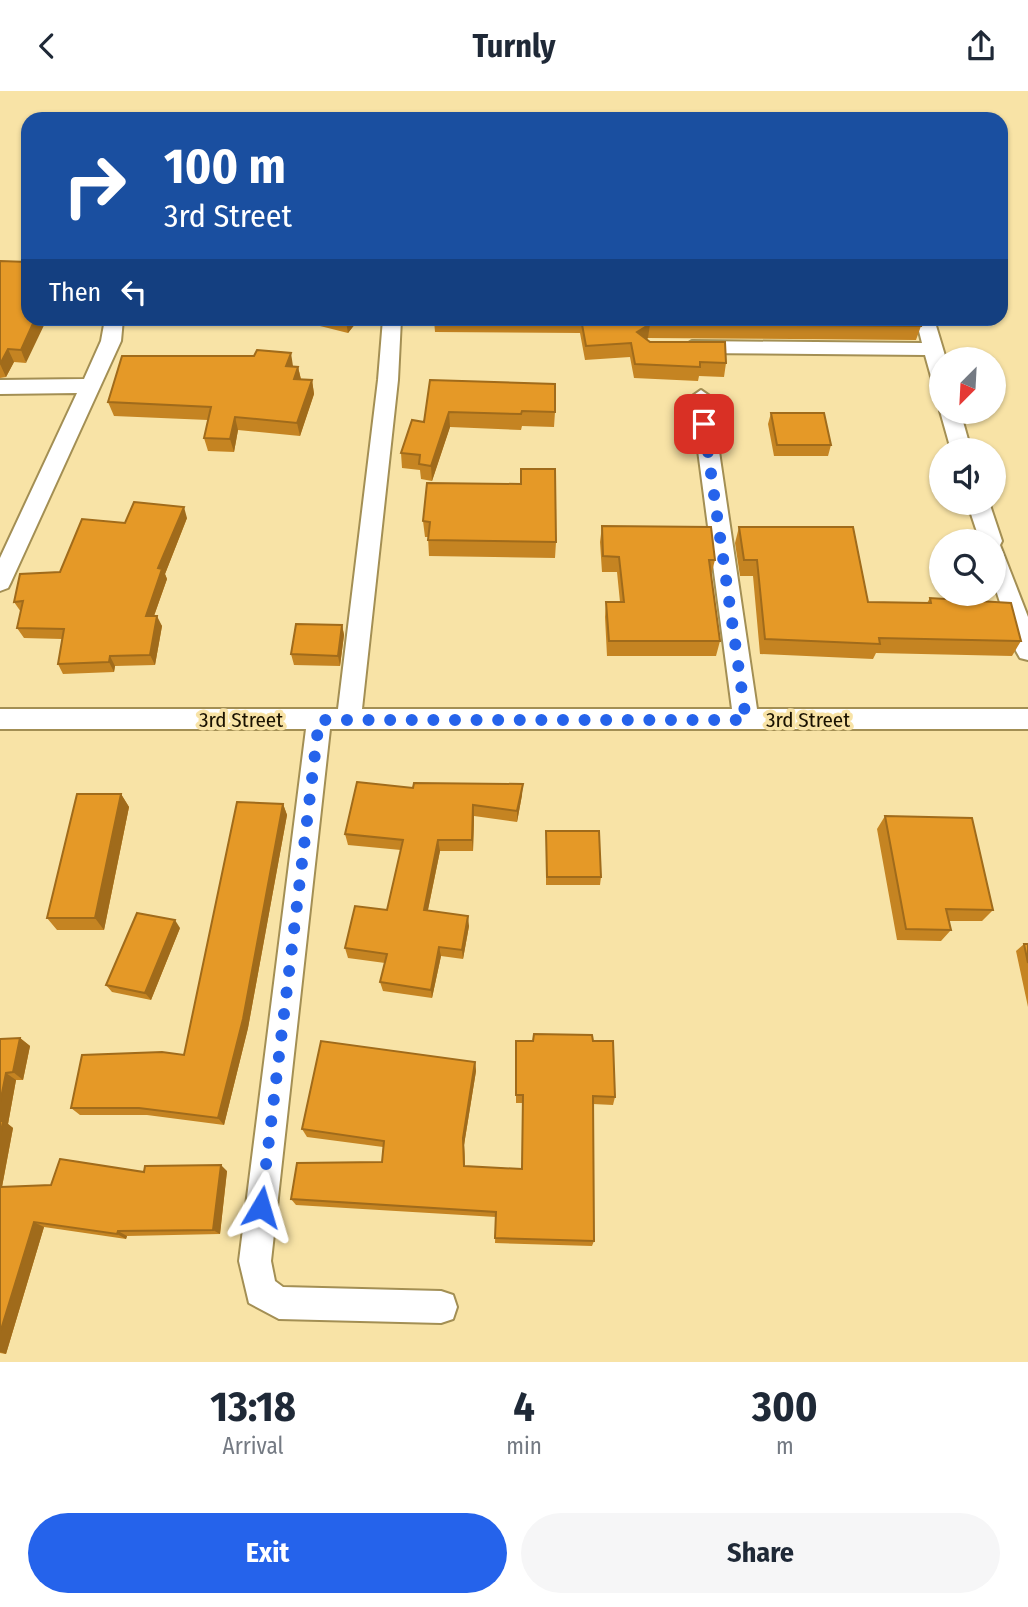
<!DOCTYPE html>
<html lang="en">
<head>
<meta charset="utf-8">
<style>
  body { margin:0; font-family:"Fira Sans Condensed",sans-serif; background:#f6f6f7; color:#1f2937; height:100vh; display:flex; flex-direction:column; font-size:26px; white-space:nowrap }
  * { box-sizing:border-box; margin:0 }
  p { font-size:23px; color:#747a83 }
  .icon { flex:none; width:38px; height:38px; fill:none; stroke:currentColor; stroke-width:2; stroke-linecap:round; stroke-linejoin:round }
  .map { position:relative; height:1271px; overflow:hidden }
  .panel { display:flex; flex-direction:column; background:#fff; flex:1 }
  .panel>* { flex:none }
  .banner { position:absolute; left:21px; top:21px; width:987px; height:214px; border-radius:21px; box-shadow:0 2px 5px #0004; background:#1a4fa0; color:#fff; overflow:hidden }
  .needle { width:46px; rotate:204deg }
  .fabs { position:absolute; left:929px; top:256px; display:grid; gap:14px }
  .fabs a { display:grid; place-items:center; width:77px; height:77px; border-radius:50%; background:#fff; box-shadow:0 2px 5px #0004; font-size:35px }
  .pin { position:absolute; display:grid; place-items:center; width:60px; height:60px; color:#fff; margin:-30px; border-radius:14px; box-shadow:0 4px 10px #0006 }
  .me { position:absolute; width:77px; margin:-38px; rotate:7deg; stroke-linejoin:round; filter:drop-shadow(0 0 5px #0008) }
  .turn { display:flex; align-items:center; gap:24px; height:147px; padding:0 28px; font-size:32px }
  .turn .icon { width:91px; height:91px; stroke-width:2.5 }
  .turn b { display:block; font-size:49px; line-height:60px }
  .then { display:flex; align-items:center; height:66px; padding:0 28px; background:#0003; gap:14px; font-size:26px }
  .eta { display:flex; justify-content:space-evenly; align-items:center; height:119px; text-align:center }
  .eta b { font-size:42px; font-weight:700; line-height:49px }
  .action { display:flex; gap:14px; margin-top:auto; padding:14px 28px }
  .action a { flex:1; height:80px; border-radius:42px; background:#2563eb; color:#fff; font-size:28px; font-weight:700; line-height:80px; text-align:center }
  .action a+a { background:#f6f6f7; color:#1f2937 }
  header { display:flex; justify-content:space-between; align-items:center; height:91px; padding:0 28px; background:#fff; font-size:32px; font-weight:700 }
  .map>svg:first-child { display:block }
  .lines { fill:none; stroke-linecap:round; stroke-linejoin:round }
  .street-casing { stroke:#a38f54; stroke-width:4 }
  .street { fill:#fff; fill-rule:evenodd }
  .wall { fill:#c58422 }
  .shaded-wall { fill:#a06b1b }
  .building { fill:#e59927; stroke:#a06b1b; stroke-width:2 }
  .route { stroke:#2563eb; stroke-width:12; stroke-dasharray:0 21.6 }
  .labels { text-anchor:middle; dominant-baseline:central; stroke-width:7; stroke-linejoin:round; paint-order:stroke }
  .street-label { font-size:21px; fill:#191100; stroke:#f8e3a6 }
</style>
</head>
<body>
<header><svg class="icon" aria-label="back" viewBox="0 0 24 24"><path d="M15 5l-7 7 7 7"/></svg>Turnly<svg class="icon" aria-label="share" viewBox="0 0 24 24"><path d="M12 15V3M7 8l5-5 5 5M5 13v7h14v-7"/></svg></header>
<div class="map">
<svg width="1028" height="1271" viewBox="0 0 1028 1271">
  <rect width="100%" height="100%" fill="#f8e3a6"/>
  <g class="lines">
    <defs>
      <path id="street" d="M105,228H123L121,250L11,491L8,497L0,500V467L77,302L0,303V289L84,288L101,250Z
        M383,228H401L398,289L362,618H732L691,306L701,299L711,306L757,618H1028V638H330L271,1170L275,1190L283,1196L441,1200L453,1204L457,1216L453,1228L441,1232L279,1228L249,1212L239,1170L306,638H0V618H338L378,289Z
        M916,228H934L946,268H942V295L932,289L925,264L692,262L682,256L692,250L922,252Z
        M942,318V320H960L971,359H951L940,320Z
        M967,411H989L1002,450L1000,454L1028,526V569L1020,567L1016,560L994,493V450H980Z"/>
    </defs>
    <use href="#street" class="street-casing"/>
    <use href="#street" class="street"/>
  </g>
  <path class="wall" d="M0,170L26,272L14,271L6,286L0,287Z
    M311,228H359L348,242L312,233Z
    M431,228H920L921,235L916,249L648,247L647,248L650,251L726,272L724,286L699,285L698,290L634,287L630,266L585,269L580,242L435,241L434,229H431Z
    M293,275L298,276L301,288L312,289L314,303L300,345L238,339L234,361L208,360L204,347L208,329L114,325L108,311Z
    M430,289L555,321L554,336L522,335L521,339L450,336L432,390L421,388L420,379L402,377L401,362L424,331Z
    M771,322L831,354L828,365H774L768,333Z
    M427,392L556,451L555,467L429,465L428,446H425L423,430Z
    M187,427L165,483L167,488L154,525L162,535L155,574L115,575L114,581L63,583L58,573L62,548L24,547L17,537L21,521L14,511L60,481L125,432Z
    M602,435L715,469L711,484L720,550L716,565H607L605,526L606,511H620L617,481H602L600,451Z
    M739,436L868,511L927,512L930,507L1021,550L1012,565L876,562L873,568L760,563L753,485H740L735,452Z
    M342,534L344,544L340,575L294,574L291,563Z
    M413,697L522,704L517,731L474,725L473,760H440L428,819L469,835L463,868L441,865L432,907L383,900L380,891L385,872L348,867L345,857L387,819L401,759L348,754L345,743Z
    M121,703L129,716L104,839H57L47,827Z
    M283,713L287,724L248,937L224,1034L147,1024H80L71,1017L184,964Z
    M885,725L993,819L982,830H949L951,839L941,850L897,849L877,738Z
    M546,740L601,786L600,794H546Z
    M180,837L151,909L112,901L106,894Z
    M1024,853H1028V916L1016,860Z
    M20,947L30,955L23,989H16L8,1033L13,1037L2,1096L51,1094L144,1081L227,1080L220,1143L127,1145L126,1148L44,1136L6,1263L0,1262V948Z
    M516,950H593L615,1006L613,1014L593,1013L594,1150L592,1155L495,1152L496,1126L296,1114L291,1108L382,1071L383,1056L307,1046L302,1038L475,971L476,980L464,1054L465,1075L522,1078L523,1012H516Z"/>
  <path class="shaded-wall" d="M35,228H47L26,272L21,259Z
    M349,228H359L348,242L346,231Z
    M650,233L648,247L636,255L637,241Z
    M8,258L14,271L6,286L0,273Z
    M291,262L293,275H286Z
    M298,276L301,289L294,288Z
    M312,289L314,303L300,345L297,332Z
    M449,321L450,336L432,390L431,375Z
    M235,326L238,339L234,361L230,348Z
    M184,416L187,427L165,483L167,488L150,536L146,525L158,477Z
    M157,525L162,535L155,574L150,564Z
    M342,534L344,544L340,575L338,565Z
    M110,565L115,575L114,581L109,571Z
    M523,693L522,704L517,731V720Z
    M121,703L129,716L104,839L95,827Z
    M283,713L287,724L248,937L224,1034L218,1027Z
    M473,714L474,725L473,760L472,749Z
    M438,749L440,760L426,828L424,819Z
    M468,825L469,835L463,868L462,859Z
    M175,829L180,837L151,909L145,902Z
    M439,856L441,865L432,907L431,899Z
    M20,947L30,955L23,989L13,981Z
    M475,971L476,980L464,1054L465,1082L463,1047Z
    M6,982L16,989L8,1033L13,1037L1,1101H0V1012Z
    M221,1074L227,1080L220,1143L213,1139Z
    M34,1131L44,1136L6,1263L0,1261V1242Z
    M118,1140L127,1145L126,1148L117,1143Z"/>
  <path class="building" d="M0,170L28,171V228H35L21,259L8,258L0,273Z
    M333,228H349L346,231Z
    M499,228H920L921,235L650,233L637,241L650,251H725L726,272L700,271V276L635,273L631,252L586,255L581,228Z
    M257,259L291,262L286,275L298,276L294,288L312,289L297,332L235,326L230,348L204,347L211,316L108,311L122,265H254Z
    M430,289L555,293V321L522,320L521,323L449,321L431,375L419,373L420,364L401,362L412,329L424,331Z
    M771,322H824L831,354H777Z
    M521,378H555L556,451L428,449L430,431L423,430L427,392L521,393Z
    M134,411L184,416L158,477L162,478L146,525H157L150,564L110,565L109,571L58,573L64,538L17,537L23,510L14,511L20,483L60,481L82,428L125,432Z
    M602,435L711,436L715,469H709L720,550H609L606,511H624L619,466L603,465Z
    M739,436H853L868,511L931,512L930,507L1011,512L1021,550L879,547L880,553L765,548L757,469H744Z
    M296,533L342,534L338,565L291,563Z
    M357,691L413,697L414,692L523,693L517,720L473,714L472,749H438L424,819L468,825L462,859L439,856L431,899L380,891L387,863L345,857L355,815L387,819L403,749L345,743Z
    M77,703H121L95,827H47Z
    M237,711L283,713L243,928L218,1027L139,1017H71L82,964L162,961L184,964Z
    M885,725L972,727L993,819L946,818L951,839L906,838Z
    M546,740H599L601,786H547Z
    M137,822L175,829L145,902L106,894Z
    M1024,853H1028V872Z
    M534,943L592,944L593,950H613L615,1006L593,1005L594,1150L495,1147L496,1121L291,1108L297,1072L382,1071L384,1050L302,1038L321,950L475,971L463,1047L464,1075L522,1078L523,1004H516V950H533Z
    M20,947L13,981L6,982L0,1012V948Z
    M0,1030H3L0,1046Z
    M60,1068L144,1081L145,1075L221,1074L213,1139L118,1140L117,1143L34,1131L0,1242V1096L51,1094Z"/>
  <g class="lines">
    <path class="route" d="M261,1116L319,629H746L704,333"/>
  </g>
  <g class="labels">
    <g class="street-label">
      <text x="241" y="629">3rd Street</text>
      <text x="808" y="629">3rd Street</text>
    </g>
  </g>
</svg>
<div class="fabs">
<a><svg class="needle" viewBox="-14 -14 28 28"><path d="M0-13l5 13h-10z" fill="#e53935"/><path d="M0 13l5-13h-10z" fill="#747a83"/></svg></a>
<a><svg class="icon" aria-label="sound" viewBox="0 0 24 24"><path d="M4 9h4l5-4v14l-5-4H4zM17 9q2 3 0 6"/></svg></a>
<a><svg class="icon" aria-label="search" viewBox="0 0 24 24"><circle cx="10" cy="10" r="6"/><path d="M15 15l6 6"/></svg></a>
</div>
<div class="pin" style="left:704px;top:333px;background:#d93025"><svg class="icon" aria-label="arrive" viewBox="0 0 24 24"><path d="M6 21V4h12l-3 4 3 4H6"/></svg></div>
<svg class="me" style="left:261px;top:1116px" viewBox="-20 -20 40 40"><path d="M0-17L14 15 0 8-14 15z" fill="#2563eb" stroke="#fff" stroke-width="4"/></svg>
<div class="banner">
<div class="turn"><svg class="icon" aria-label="right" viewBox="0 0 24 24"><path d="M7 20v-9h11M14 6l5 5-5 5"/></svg><div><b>100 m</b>3rd Street</div></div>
<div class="then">Then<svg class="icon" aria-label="left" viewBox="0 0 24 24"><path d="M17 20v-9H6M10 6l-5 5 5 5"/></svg></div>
</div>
</div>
<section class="panel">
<div class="eta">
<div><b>13:18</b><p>Arrival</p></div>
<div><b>4</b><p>min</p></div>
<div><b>300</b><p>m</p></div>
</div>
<div class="action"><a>Exit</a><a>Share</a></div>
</section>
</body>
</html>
